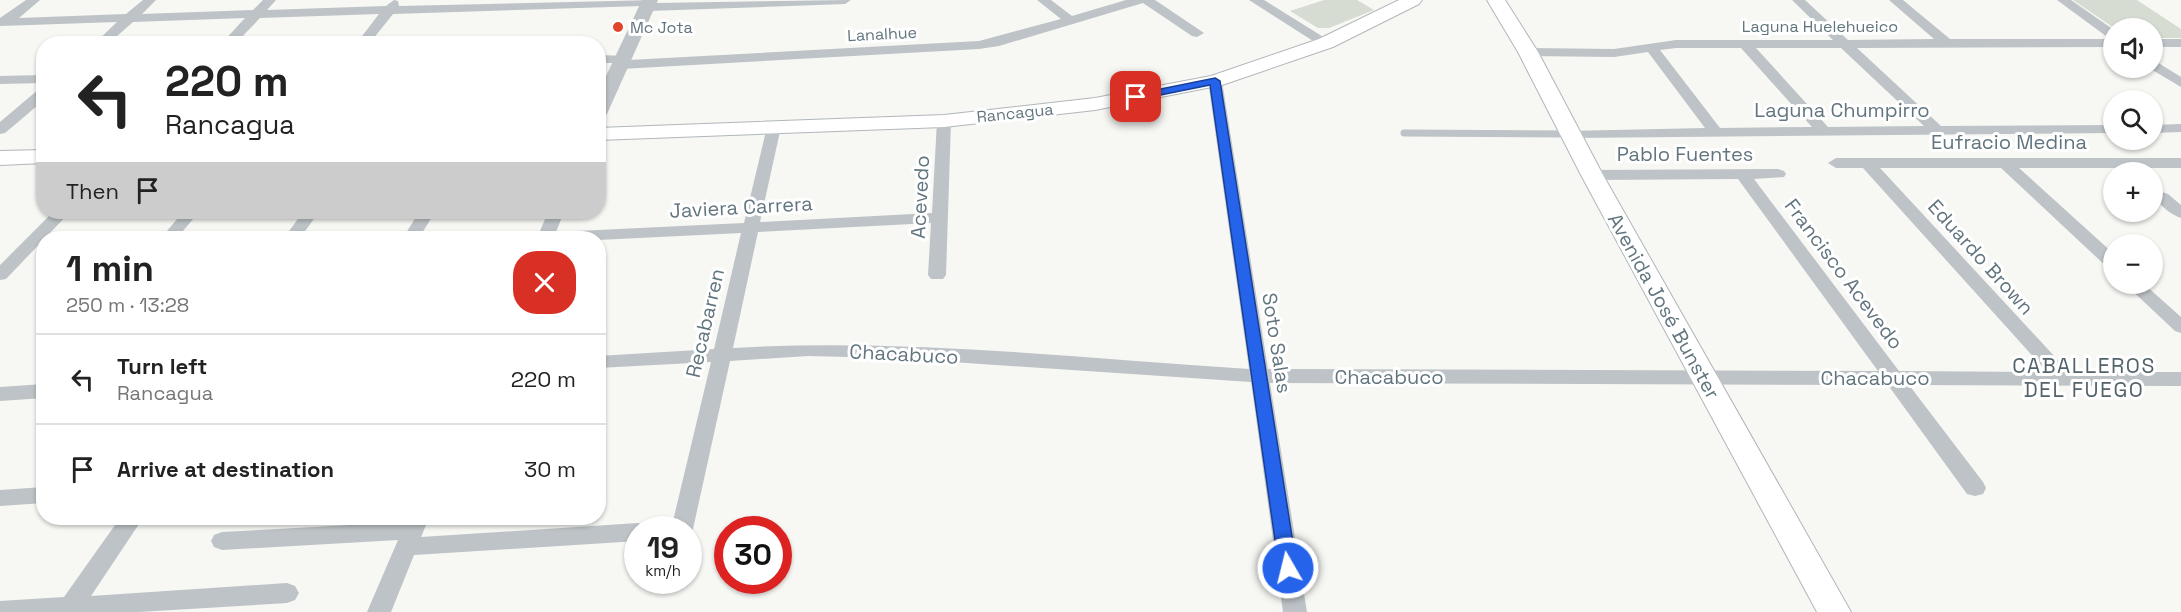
<!DOCTYPE html>
<html lang="en">
<head>
<meta charset="utf-8">
<style>
  body { margin:0; font-family:"Space Grotesk",sans-serif; background:#f2f2f2; color:#222; height:100vh; display:flex; flex-direction:column; font-size:22px; white-space:nowrap }
  * { box-sizing:border-box; margin:0 }
  p { font-size:20px; color:#767676 }
  .icon { flex:none; width:33px; height:33px; fill:none; stroke:currentColor; stroke-width:2; stroke-linecap:round; stroke-linejoin:round }
  .map { position:relative; flex:1; overflow:hidden }
  .panel { position:absolute; left:36px; top:231px; width:570px; height:294px; display:flex; flex-direction:column; background:#fff; border-radius:24px; box-shadow:0 2px 4px #0004 }
  .panel>* { flex:none }
  .hud { position:absolute; left:36px; top:36px; width:570px; height:183px; border-radius:24px; box-shadow:0 2px 4px #0004; background:#fff; color:#222; overflow:hidden }
  .buttons { position:absolute; left:2103px; top:18px; display:grid; gap:12px }
  .buttons a { display:grid; place-items:center; width:60px; height:60px; border-radius:50%; background:#fff; box-shadow:0 2px 4px #0004; font-size:30px }
  .speed { position:absolute; left:624px; top:516px; display:flex; gap:12px; font-size:30px; font-weight:700; text-align:center }
  .speed>* { display:grid; place-content:center; width:78px; height:78px; border-radius:50%; background:#fff; box-shadow:0 2px 4px #0004; line-height:1 }
  .speed small { font-size:15px; font-weight:400 }
  .speed .limit { border:9px solid #d22; background:#fff; color:#111 }
  .pin { position:absolute; display:grid; place-items:center; width:51px; height:51px; color:#fff; margin:-26px; border-radius:12px; box-shadow:0 3px 9px #0006 }
  .me { position:absolute; width:66px; margin:-33px; rotate:352deg; stroke-linejoin:round; filter:drop-shadow(0 0 4px #0008) }
  .turn { display:flex; align-items:center; gap:21px; height:126px; padding:0 30px; font-size:27px }
  .turn .icon { width:78px; height:78px; stroke-width:2.5 }
  .turn b { display:block; font-size:42px; line-height:51px }
  .then { display:flex; align-items:center; height:57px; padding:0 30px; background:#0003; gap:12px; font-size:22px }
  .round { display:grid; place-items:center; flex:none; width:63px; height:63px; border-radius:24px; background:#f2f2f2 }
  .head { display:flex; align-items:center; justify-content:space-between; height:102px; padding:0 30px }
  h1 { font-size:36px; font-weight:600; line-height:45px }
  ul { padding:0; list-style:none }
  li { display:flex; align-items:center; gap:18px; height:90px; padding:0 30px; border-top:2px solid #e0e0e0 }
  li div { flex:1 }
  li b { display:block; font-size:22px }
  li em { font-style:normal }
  .map>svg:first-child { display:block }
  .green { fill:#d7dcd3 }
  .lines { fill:none; stroke-linecap:round; stroke-linejoin:round }
  .secondary-casing { stroke:#b0b7ba; stroke-width:2 }
  .service { stroke:#bdc3c6; stroke-width:7 }
  .minor { fill:#bdc3c6; fill-rule:evenodd }
  .tertiary { fill:#bdc3c6; fill-rule:evenodd }
  .secondary { fill:#fff; fill-rule:evenodd }
  .route { fill:#2563eb; stroke:#184099; stroke-width:1.5 }
  .poi-dot { fill:#e0452b; stroke:#fff; stroke-width:2 }
  .labels { text-anchor:middle; dominant-baseline:central; stroke-width:6; stroke-linejoin:round; paint-order:stroke }
  .far-street-label { font-size:16px; fill:#62757e; stroke:#fff }
  .far-poi-label { font-size:16px; fill:#62757e; stroke:#fff; text-anchor:start }
  .street-label { font-size:20px; fill:#62757e; stroke:#fff }
  .neighbourhood-label { font-size:21px; letter-spacing:1.5px; fill:#54626a; stroke:#fff }
</style>
</head>
<body>
<div class="map">
<svg width="2181" height="612" viewBox="0 0 2181 612">
  <rect width="100%" height="100%" fill="#f7f7f4"/>
  <path class="green" d="M1324,0H1357L1374,10L1329,28H1318L1290,11Z
    M2073,0H2137L2181,29V38H2153L2152,28H2114Z"/>
  <g class="lines">
    <defs>
      <path id="secondary" d="M1399,0H1422L1419,4L1333,47L1222,85L1095,110L944,127L598,140V128L944,115L1095,98L1211,76L1319,39Z
        M1487,0H1505L1538,52L1603,175L1851,612H1817L1581,175L1518,52Z
        M44,150V163L0,165V151Z"/>
    </defs>
    <use href="#secondary" class="secondary-casing"/>
    <path class="service" d="M1404,133L1570,134"/>
    <path class="minor" d="M26,0H40L19,18L126,14L143,0H156L142,14L253,10L263,0H276L267,10L386,6L394,0L398,1L399,6L655,0L656,3L851,0L845,4L648,11L644,10L642,6L393,14L369,44H356L379,14L260,18L235,44H221L245,18L133,22L108,44H94L117,22L0,26V18Z
      M1037,0H1051L1072,16L1126,0H1155L1204,33L1197,37L1192,36L1143,3L999,46L979,49L621,69L616,68L615,63H598V55L628,56L629,60L979,41L1061,19Z
      M1249,0H1264L1333,43L1331,46H1321Z
      M1792,0H1805L1848,40L1934,39L1889,0H1903L1950,39H2110L2057,0H2071L2114,30V47L1857,48L1941,126L2114,125V133L1572,138L1565,134L1567,131L1705,128L1648,52L1614,57L1528,56L1521,52L1528,48L1614,49L1676,40H1833ZM1676,48H1741L1812,127L1720,128L1660,50ZM1756,48H1841L1924,126L1828,127Z
      M2152,39H2181V47H2152Z
      M2152,59L2181,77V87L2149,68H2152Z
      M44,75V83L0,84V76Z
      M1215,77L1222,81L1268,369L1878,371L1738,179L1592,180L1584,175L1592,170L1778,169L1784,171L1786,174L1784,177L1754,179L1899,371L2047,372L1863,168H1836L1828,163L1836,158H2181V168H2019L2114,254V269L2108,268L2001,168H1880L2069,372H2181V386L1909,385L1983,482L1986,488L1983,494L1975,496L1967,494L1888,385L1270,383L1307,612H1283L1251,382L893,358L808,356L730,361L693,529L688,536V530H661L664,524L673,521L711,362L598,368V356L714,349L741,233L598,240V238H537L548,212H564L556,232L744,223L767,127L774,123L781,127L760,222L932,213L937,121L944,117L951,121L946,275L943,279H931L928,275L931,223L758,232L733,348C905,338 1077,358 1249,369L1208,81Z
      M44,88V100L5,133L0,134V122L39,89Z
      M2181,124V132L2152,133V125Z
      M2162,192L2168,194L2181,205V218C2171,215 2160,205 2154,197Z
      M53,212H70L6,279L0,280V265Z
      M183,212H199L177,238H161Z
      M303,212H319L300,238H284Z
      M419,212H435L419,238H403Z
      M2125,284H2144L2181,317V333L2175,331Z
      M44,384V398L0,401V387Z
      M44,487V503L0,506V490Z
      M120,518H143L91,596L287,583L295,586L299,593L295,600L287,603L139,612H0V601L64,597Z
      M407,518H429L421,537L638,523L646,526L648,530H638V541L414,555L391,612H367L398,540L222,550L214,547L211,541L214,535L222,532L405,522Z"/>
    <path class="tertiary" d="M642,0H658L607,114L604,118L598,119V93Z"/>
    <use href="#secondary" class="secondary"/>
  </g>
  <path class="route" d="M1215,78L1220,81L1297,568L1294,573L1288,575L1282,573L1279,568L1210,85L1136,100L1130,97L1136,94Z"/>
  <circle class="poi-dot" cx="618" cy="27" r="6"/>
  <g class="labels">
    <g class="far-street-label">
      <text x="1820" y="26">Laguna Huelehueico</text>
      <text transform="translate(882 34) rotate(-3)">Lanalhue</text>
      <text transform="translate(1015 113) rotate(-6)">Rancagua</text>
    </g>
    <g class="far-poi-label">
      <text x="630" y="27">Mc Jota</text>
    </g>
    <g class="street-label">
      <text x="1842" y="110">Laguna Chumpirro</text>
      <text x="2009" y="142">Eufracio Medina</text>
      <text x="1685" y="154">Pablo Fuentes</text>
      <text transform="translate(920 197) rotate(-87)">Acevedo</text>
      <text transform="translate(741 207) rotate(-3)">Javiera Carrera</text>
      <text transform="translate(1981 257) rotate(48)">Eduardo Brown</text>
      <text transform="translate(1844 274) rotate(53)">Francisco Acevedo</text>
      <text transform="translate(1664 306) rotate(61)">Avenida José Bunster</text>
      <text transform="translate(705 323) rotate(-77)">Recabarren</text>
      <text transform="translate(1277 343) rotate(81)">Soto Salas</text>
      <text transform="translate(904 354) rotate(3)">Chacabuco</text>
      <text x="1389" y="377">Chacabuco</text>
      <text x="1875" y="378">Chacabuco</text>
    </g>
    <g class="neighbourhood-label">
      <text x="2084" y="365">CABALLEROS<tspan x="2084" dy="24">DEL FUEGO</tspan></text>
    </g>
  </g>
</svg>
<div class="buttons">
<a><svg class="icon" aria-label="sound" viewBox="0 0 24 24"><path d="M4 9h4l5-4v14l-5-4H4zM17 9q2 3 0 6"/></svg></a>
<a><svg class="icon" aria-label="search" viewBox="0 0 24 24"><circle cx="10" cy="10" r="6"/><path d="M15 15l6 6"/></svg></a>
<a>+</a>
<a>−</a>
</div>
<div class="speed"><div>19<small>km/h</small></div><div class="limit">30</div></div>
<div class="pin" style="left:1136px;top:97px;background:#d93025"><svg class="icon" aria-label="arrive" viewBox="0 0 24 24"><path d="M6 21V4h12l-3 4 3 4H6"/></svg></div>
<svg class="me" style="left:1288px;top:568px" viewBox="-20 -20 40 40"><circle r="17" fill="#2563eb" stroke="#fff" stroke-width="3"/><path d="M0-11L8 9 0 5-8 9z" fill="#fff"/></svg>
<div class="hud">
<div class="turn"><svg class="icon" aria-label="left" viewBox="0 0 24 24"><path d="M17 20v-9H6M10 6l-5 5 5 5"/></svg><div><b>220 m</b>Rancagua</div></div>
<div class="then">Then<svg class="icon" aria-label="arrive" viewBox="0 0 24 24"><path d="M6 21V4h12l-3 4 3 4H6"/></svg></div>
</div>
<section class="panel">
<div class="head"><div><h1>1 min</h1><p>250 m · 13:28</p></div><a class="round" style="background:#d93025;color:#fff"><svg class="icon" aria-label="close" viewBox="0 0 24 24"><path d="M6 6l12 12M18 6L6 18"/></svg></a></div>
<ul>
<li><svg class="icon" aria-label="left" viewBox="0 0 24 24"><path d="M17 20v-9H6M10 6l-5 5 5 5"/></svg><div><b>Turn left</b><p>Rancagua</p></div><em>220 m</em></li>
<li><svg class="icon" aria-label="arrive" viewBox="0 0 24 24"><path d="M6 21V4h12l-3 4 3 4H6"/></svg><div><b>Arrive at destination</b></div><em>30 m</em></li>
</ul>
</section>
</div>
</body>
</html>
